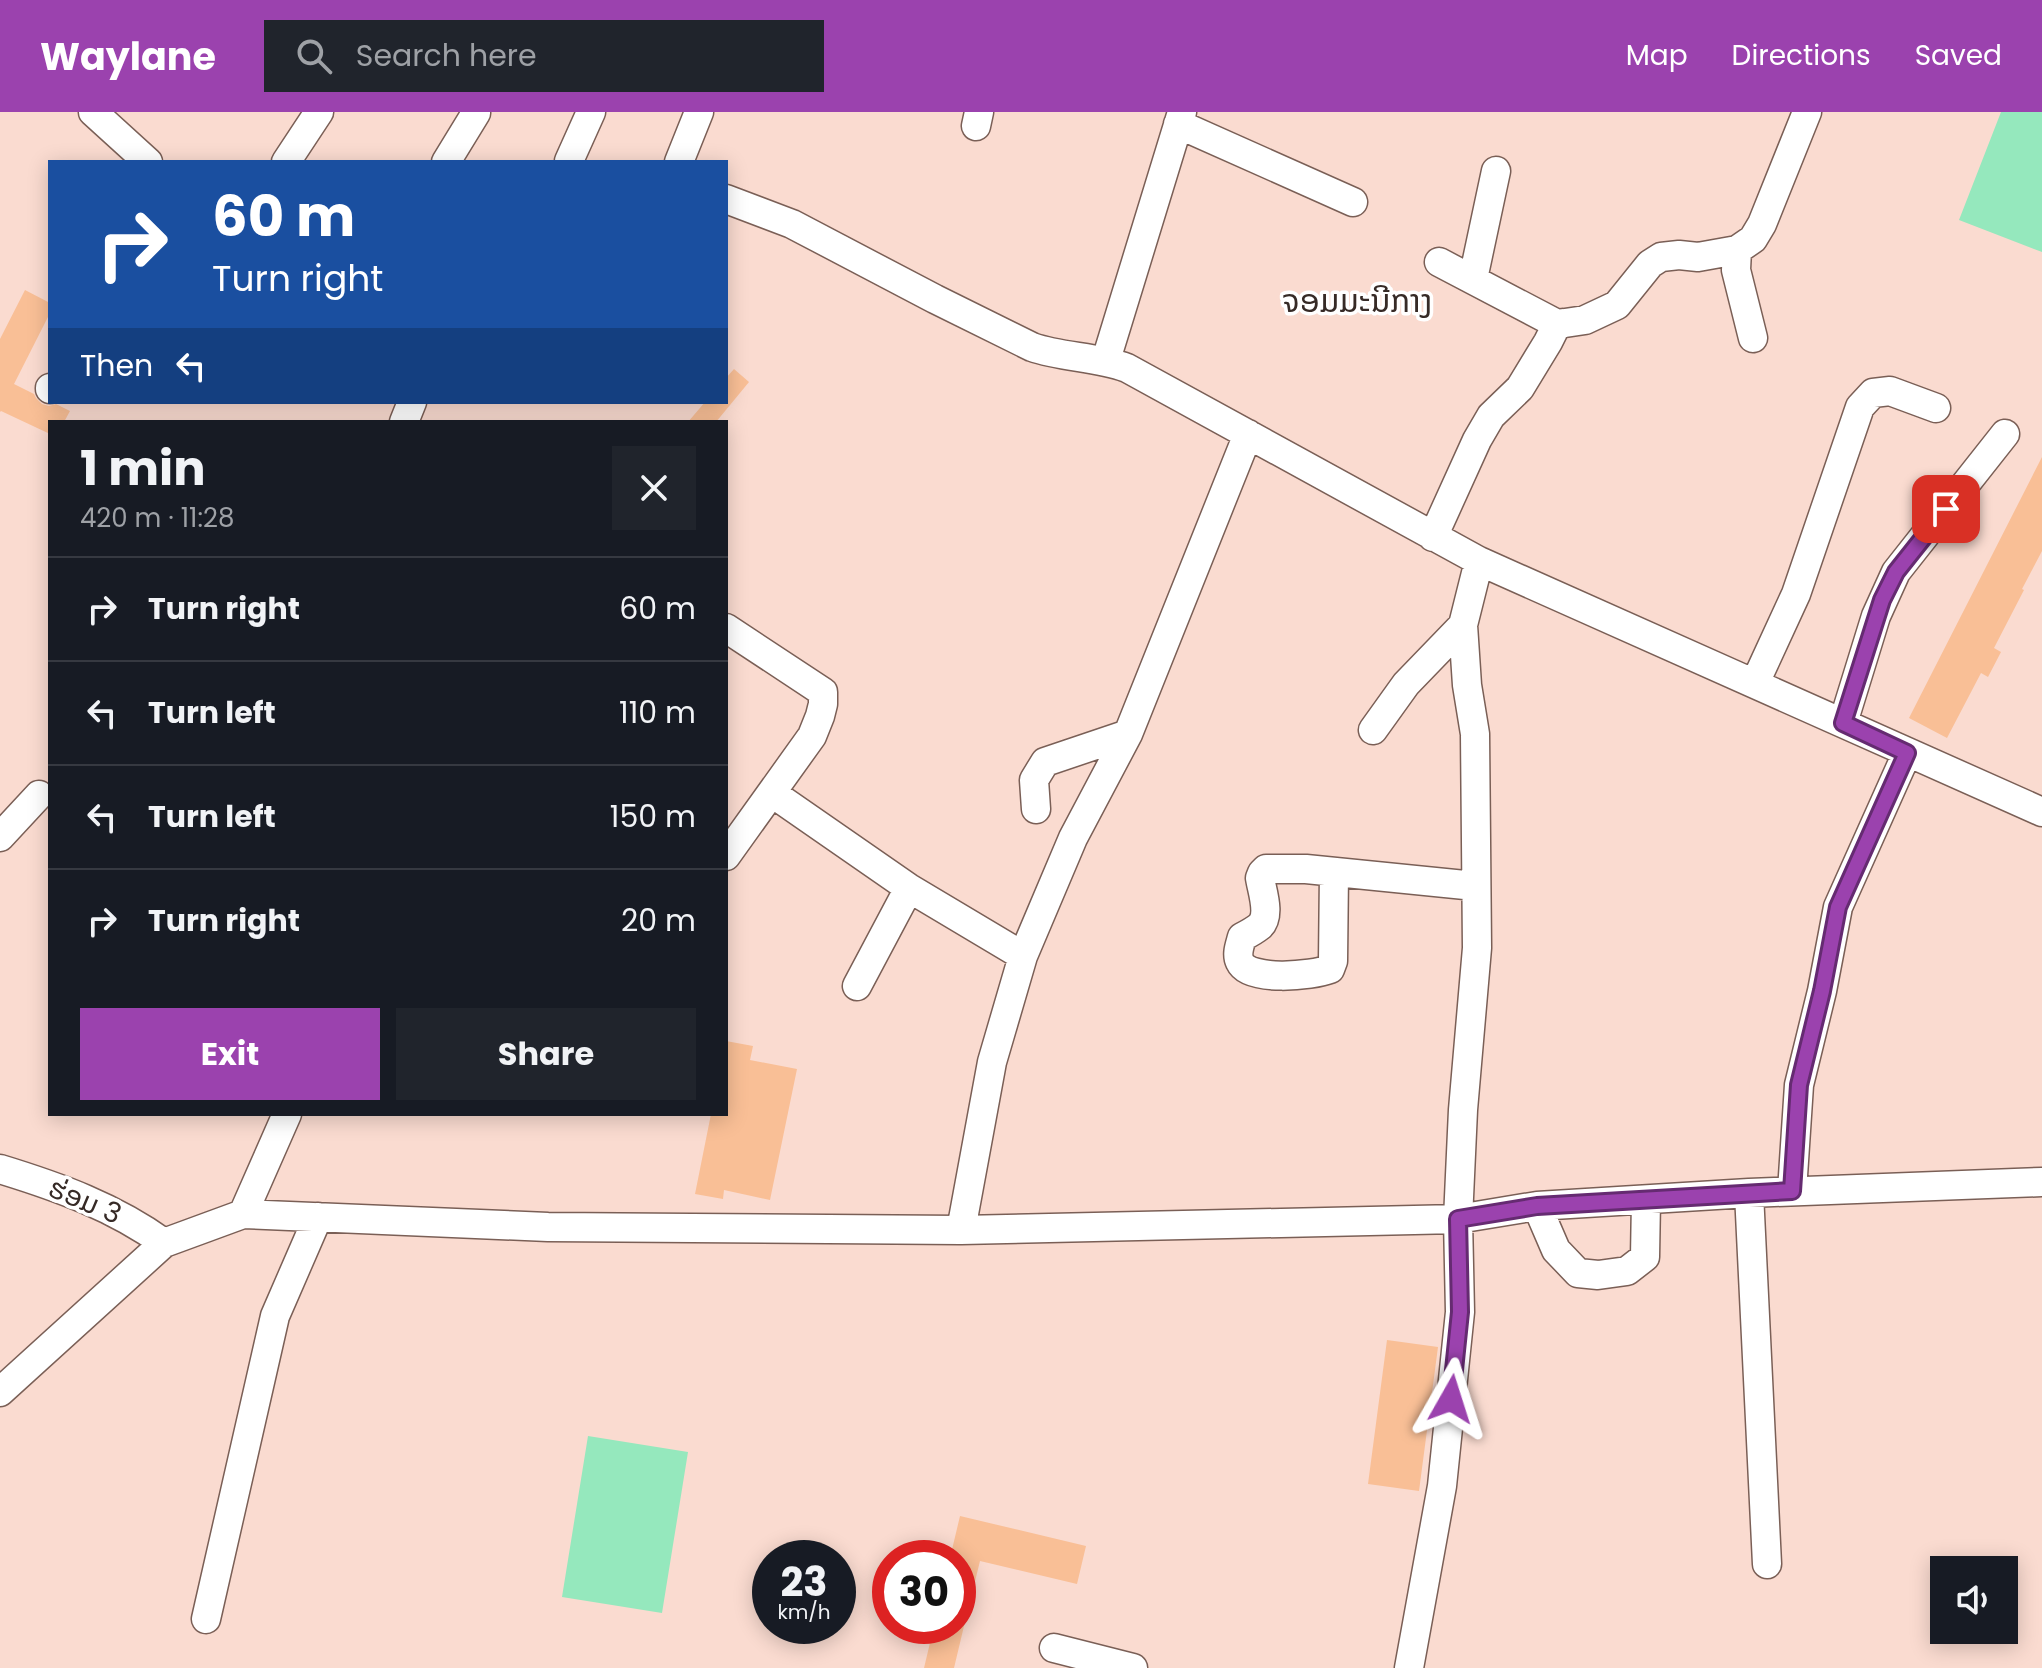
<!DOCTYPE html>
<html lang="en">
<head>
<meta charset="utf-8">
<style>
  body { margin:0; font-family:Poppins,"Noto Sans Lao",sans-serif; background:#20242c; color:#f1f3f6; height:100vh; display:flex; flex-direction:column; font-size:30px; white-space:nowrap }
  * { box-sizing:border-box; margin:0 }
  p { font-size:26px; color:#9ea1a6 }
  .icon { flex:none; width:44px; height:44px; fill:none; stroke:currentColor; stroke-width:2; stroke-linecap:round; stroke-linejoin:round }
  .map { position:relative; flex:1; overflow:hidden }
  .sheet { position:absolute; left:48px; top:308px; width:680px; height:696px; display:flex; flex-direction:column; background:#171b24; border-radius:0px; box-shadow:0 4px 20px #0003 }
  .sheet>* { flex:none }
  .hud { position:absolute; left:48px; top:48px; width:680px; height:244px; border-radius:0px; box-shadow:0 4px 20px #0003; background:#1a4fa0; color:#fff; overflow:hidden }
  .tools { position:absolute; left:1930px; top:1444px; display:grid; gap:16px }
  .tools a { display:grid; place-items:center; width:88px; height:88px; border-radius:0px; background:#171b24; box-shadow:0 4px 20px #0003; font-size:40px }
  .speed { position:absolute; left:752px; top:1428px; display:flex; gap:16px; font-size:40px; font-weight:700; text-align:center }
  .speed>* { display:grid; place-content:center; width:104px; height:104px; border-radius:50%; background:#171b24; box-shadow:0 4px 20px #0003; line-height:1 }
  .speed small { font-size:20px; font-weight:400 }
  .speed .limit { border:12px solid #d22; background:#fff; color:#111 }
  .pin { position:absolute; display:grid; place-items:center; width:68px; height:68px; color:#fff; margin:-34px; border-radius:16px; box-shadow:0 4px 12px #0006 }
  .me { position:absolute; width:88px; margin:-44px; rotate:6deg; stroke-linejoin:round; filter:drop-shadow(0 0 6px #0008) }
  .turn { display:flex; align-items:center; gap:28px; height:168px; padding:0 32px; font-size:36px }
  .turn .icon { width:104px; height:104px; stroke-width:2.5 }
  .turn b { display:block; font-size:56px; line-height:68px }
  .then { display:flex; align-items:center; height:76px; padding:0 32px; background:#0003; gap:16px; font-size:30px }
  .round { display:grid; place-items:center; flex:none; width:84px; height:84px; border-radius:0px; background:#20242c }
  .headline { display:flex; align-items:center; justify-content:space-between; height:136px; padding:0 32px }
  h1 { font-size:48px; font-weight:700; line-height:60px }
  .button { display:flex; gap:16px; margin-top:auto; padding:16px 32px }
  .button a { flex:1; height:92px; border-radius:0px; background:#9b42ae; color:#fff; font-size:32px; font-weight:700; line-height:92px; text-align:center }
  .button a+a { background:#20242c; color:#f1f3f6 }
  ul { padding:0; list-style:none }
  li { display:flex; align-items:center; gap:24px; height:104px; padding:0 32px; border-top:2px solid #363941 }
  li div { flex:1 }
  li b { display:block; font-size:30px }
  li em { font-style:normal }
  header { display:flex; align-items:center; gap:48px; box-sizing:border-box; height:112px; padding:0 40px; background:#9b42ae; color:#fff }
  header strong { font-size:38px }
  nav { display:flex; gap:44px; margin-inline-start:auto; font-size:28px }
  .search { width:560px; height:72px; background:#20242c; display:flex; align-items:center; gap:20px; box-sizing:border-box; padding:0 28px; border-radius:0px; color:#9ea1a6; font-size:30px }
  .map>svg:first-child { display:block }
  .green { fill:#95e8bd }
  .building { fill:#f9bf96 }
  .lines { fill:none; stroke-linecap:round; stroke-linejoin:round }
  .minor-casing { stroke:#7a5f56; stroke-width:31 }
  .minor { stroke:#fff; stroke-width:28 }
  .route-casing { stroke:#652b71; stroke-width:20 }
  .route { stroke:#9b42ae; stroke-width:14 }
  .labels { text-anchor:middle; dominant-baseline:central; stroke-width:7; stroke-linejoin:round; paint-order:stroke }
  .street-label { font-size:28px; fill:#362a26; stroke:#fff }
  .quarter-label { font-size:32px; fill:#362a26; stroke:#fff }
</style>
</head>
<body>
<header>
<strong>Waylane</strong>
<div class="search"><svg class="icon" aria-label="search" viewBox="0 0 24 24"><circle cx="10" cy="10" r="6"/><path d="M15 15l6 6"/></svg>Search here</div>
<nav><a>Map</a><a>Directions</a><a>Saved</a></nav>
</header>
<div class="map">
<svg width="2042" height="1556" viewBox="0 0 2042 1556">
  <rect width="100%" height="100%" fill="#fadbd0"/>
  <path class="green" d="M2001,0H2042V140L1959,108Z
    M588,1324L688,1340L662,1501L562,1485Z"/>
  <path class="building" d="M25,178L50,191V201L14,272L34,282L36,286L42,292L49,294L56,292L70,299L64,310H50V322L1,299L0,300V227Z
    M734,257L749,270L716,310H688L705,290H726V266Z
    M2042,345V439L2022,477L2024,478L1994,536L2001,540L1988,565L1981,561L1947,626L1909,606Z
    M726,929L753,934L750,948L797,957L770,1088L724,1078L723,1087L695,1082L711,1002H726Z
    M1387,1228L1438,1235L1419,1379L1368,1372Z
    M960,1404L1086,1434L1077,1472L980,1449L964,1514L958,1513V1446H950Z
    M934,1514H964L954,1556H924Z"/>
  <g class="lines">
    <defs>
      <path id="minor" d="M93,0L148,50
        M1178,12L1353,90
        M976,14L979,0
        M569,49L591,0
        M286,50L319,0
        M446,50L476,1
        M679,50L699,0
        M726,87L792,112L935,187L1032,235C1063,246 1096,244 1127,256L1479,449L2042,700
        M1737,138L1736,158L1753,226
        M1439,150L1557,212L1565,211L1585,208L1617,193L1650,152L1661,145L1679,143L1698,145L1737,138L1753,127L1762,112L1807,0
        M1473,167L1496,59
        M1106,248L1182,0
        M50,277V276
        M404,310L412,290
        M1433,425L1477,328L1491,304L1520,276L1548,230L1557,212
        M726,516L823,580V592L820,604L812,624L726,744
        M1755,571L1796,482L1860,295L1873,281L1890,279L1936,296
        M1843,611L1876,504L1896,460L2005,322
        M1373,618L1406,572L1463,513
        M772,681L909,776L1023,844
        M1036,697L1034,668L1045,650L1128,622
        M0,725L39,683
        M1334,760L1333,849L1330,857C1312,864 1249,870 1240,850C1236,842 1240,833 1242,825C1248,822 1255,818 1260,814C1271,803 1262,779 1260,766L1262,761L1266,757H1306L1475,774
        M857,874L909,776
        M0,1057C59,1075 114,1095 164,1131
        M1792,1079L1799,973L1822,879L1838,795L1907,641
        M1749,1081L1767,1452
        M1537,1094L1556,1138L1578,1161L1598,1163L1627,1159L1645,1145L1646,1088
        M243,1102L287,1002
        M961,1118L992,950L1023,844L1073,726L1128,622L1248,322
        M0,1280L164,1131L243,1102L548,1115L961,1118L1458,1107L1537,1094L1749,1081L2042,1070
        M206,1507L275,1204L318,1105
        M1054,1536L1133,1556
        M1409,1556L1442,1374L1460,1200L1458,1107L1463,998L1477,836L1475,622L1467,573L1463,513L1479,449"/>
    </defs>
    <use href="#minor" class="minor-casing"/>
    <use href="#minor" class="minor"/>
  </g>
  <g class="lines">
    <defs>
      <path id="route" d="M1451,1287L1460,1200L1458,1107L1537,1094L1792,1079L1799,973L1822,879L1838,795L1907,641L1843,611L1882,488L1896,460L1946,397"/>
    </defs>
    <use href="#route" class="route-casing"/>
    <use href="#route" class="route"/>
  </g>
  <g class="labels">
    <g class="street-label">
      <text transform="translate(85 1089) rotate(23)">ຮ່ອມ 3</text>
    </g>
    <g class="quarter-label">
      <text x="1357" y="188">ຈອມມະນີກາງ</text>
    </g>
  </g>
</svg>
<div class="tools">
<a><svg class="icon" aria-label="sound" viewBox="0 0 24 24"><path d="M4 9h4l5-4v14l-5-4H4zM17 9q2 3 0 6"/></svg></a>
</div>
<div class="speed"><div>23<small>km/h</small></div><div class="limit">30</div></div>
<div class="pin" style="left:1946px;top:397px;background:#d93025"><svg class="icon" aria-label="arrive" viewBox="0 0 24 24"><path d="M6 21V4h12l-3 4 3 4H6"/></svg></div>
<svg class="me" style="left:1451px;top:1287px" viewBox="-20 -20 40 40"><path d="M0-17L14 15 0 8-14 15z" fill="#9b42ae" stroke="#fff" stroke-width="4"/></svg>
<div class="hud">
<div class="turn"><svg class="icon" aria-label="right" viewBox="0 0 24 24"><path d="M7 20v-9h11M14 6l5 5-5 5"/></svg><div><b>60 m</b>Turn right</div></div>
<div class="then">Then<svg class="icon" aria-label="left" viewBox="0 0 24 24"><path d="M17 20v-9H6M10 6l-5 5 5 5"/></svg></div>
</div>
<section class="sheet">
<div class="headline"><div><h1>1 min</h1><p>420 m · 11:28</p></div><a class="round"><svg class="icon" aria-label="close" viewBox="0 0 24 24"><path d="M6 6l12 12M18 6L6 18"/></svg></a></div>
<ul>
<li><svg class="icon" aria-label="right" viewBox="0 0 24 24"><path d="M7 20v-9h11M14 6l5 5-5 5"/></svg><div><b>Turn right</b></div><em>60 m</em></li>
<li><svg class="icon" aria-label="left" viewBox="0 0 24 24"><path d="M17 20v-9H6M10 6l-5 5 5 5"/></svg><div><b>Turn left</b></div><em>110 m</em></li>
<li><svg class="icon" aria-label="left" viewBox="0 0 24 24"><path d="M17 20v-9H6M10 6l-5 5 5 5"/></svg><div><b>Turn left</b></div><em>150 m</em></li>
<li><svg class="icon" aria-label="right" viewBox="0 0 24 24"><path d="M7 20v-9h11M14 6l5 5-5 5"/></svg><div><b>Turn right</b></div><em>20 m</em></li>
</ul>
<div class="button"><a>Exit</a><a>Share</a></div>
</section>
</div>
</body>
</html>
